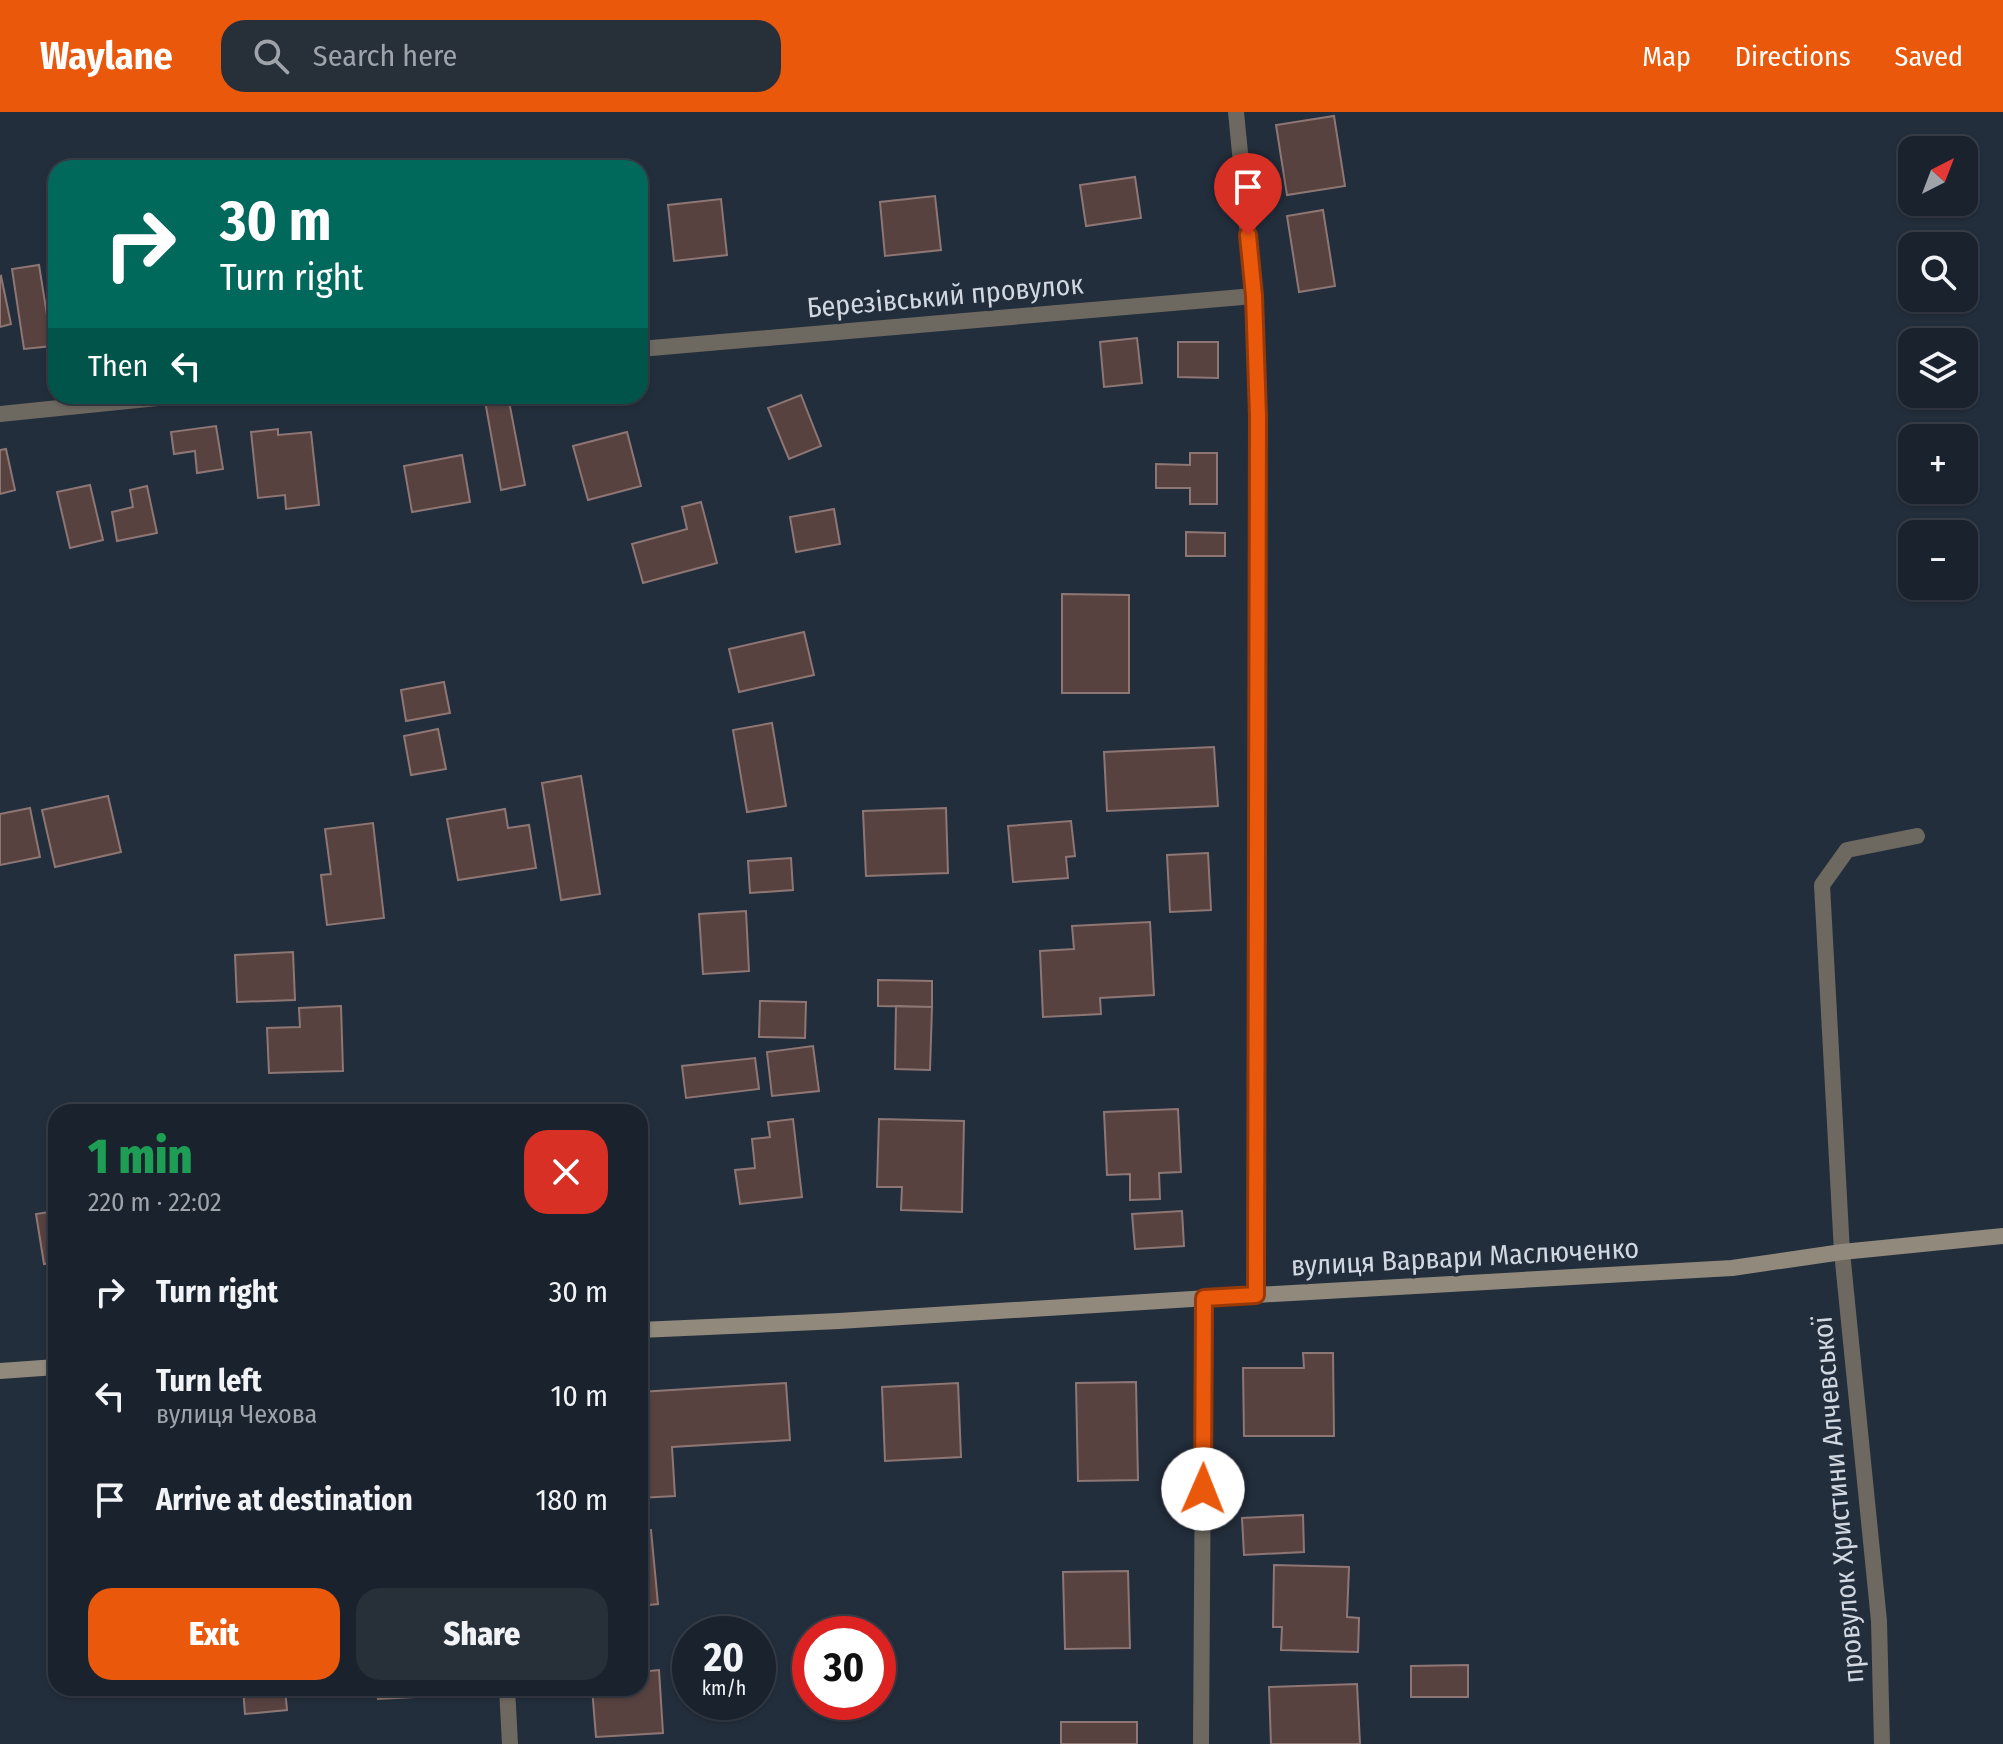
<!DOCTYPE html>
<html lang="en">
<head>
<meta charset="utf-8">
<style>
  body { margin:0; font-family:"Fira Sans Condensed",sans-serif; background:#272f39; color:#f1f3f6; height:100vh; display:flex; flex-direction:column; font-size:30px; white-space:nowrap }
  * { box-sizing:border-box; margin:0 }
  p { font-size:26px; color:#9fa4aa }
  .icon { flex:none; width:44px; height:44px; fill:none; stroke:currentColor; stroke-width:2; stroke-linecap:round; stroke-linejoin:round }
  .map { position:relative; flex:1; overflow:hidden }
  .drawer { position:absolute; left:48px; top:992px; width:600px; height:592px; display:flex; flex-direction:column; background:#1a222d; border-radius:24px; box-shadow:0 2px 6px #0004,0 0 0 2px #383f49 }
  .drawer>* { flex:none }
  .guide { position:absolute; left:48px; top:48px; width:600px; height:244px; border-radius:24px; box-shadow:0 2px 6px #0004,0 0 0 2px #383f49; background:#00695c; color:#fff; overflow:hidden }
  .needle { width:52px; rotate:42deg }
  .controls { position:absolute; left:1898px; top:24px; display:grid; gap:16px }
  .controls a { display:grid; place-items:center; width:80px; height:80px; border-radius:16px; background:#1a222d; box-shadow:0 2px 6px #0004,0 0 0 2px #383f49; font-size:40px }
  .speed { position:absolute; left:672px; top:1504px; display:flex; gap:16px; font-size:40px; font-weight:700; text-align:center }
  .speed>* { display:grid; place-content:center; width:104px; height:104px; border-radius:50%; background:#1a222d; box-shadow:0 2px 6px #0004,0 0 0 2px #383f49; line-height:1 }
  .speed small { font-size:20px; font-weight:400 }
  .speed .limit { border:12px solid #d22; background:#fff; color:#111 }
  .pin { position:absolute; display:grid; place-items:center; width:68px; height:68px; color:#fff; margin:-82px -34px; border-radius:50% 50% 50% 0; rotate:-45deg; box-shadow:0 0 8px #0007 }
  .pin .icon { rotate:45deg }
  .me { position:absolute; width:88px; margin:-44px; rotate:1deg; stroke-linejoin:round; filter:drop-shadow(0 0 6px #0008) }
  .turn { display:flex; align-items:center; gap:28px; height:168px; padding:0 40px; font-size:36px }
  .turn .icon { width:104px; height:104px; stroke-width:2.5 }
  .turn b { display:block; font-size:56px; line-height:68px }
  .then { display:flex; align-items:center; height:76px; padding:0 40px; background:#0003; gap:16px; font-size:30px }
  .round { display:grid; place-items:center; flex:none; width:84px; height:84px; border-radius:24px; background:#272f39 }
  .summary { display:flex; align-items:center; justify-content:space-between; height:136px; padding:0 40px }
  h1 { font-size:48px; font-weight:800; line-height:60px; color:#1e9e55 }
  .primary-button { display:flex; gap:16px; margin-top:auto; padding:16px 40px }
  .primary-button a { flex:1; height:92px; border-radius:24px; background:#ea580c; color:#fff; font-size:32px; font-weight:800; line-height:92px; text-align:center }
  .primary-button a+a { background:#272f39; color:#f1f3f6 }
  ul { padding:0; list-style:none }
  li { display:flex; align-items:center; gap:24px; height:104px; padding:0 40px }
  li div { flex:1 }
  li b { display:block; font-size:30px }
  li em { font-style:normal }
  header { display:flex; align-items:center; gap:48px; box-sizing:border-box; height:112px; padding:0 40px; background:#ea580c; color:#fff }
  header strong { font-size:38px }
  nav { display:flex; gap:44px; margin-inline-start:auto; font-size:28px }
  .search { width:560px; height:72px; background:#272f39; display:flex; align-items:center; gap:20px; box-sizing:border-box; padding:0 28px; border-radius:24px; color:#9fa4aa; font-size:30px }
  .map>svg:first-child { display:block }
  .building { fill:#574240; stroke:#8e7674; stroke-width:2 }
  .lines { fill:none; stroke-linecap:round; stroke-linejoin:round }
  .lane { stroke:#6d6860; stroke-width:16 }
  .street { stroke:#6d6860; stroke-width:16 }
  .secondary { stroke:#90897c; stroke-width:16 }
  .route-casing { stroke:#983908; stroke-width:20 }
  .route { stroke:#ea580c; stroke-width:14 }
  .labels { text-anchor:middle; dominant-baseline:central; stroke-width:7; stroke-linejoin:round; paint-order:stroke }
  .street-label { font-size:28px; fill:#d1d8e1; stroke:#232e3c }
</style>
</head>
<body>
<header>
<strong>Waylane</strong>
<div class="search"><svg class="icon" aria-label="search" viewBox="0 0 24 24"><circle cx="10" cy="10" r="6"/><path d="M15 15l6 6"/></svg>Search here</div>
<nav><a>Map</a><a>Directions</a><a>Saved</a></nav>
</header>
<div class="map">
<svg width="2003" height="1632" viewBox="0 0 2003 1632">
  <rect width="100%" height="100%" fill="#232e3c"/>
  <path class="building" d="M1334,4L1345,74L1287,83L1276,13Z
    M1135,65L1141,106L1086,114L1080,73Z
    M935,84L941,138L885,144L880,90Z
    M721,87L727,143L674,149L668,93Z
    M1323,98L1335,174L1299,180L1287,104Z
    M39,153L52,234L24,237L12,157Z
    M1,164L11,212L0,215V165Z
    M1137,226L1142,271L1104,275L1100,230Z
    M1178,230H1218V266L1178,265Z
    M801,283L821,334L789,347L768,296Z
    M508,284L525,373L501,378L485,289Z
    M216,314L223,357L197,361L195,339L174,342L171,320Z
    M278,317V323L311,320L319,393L286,397L285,383L258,386L251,320Z
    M627,320L641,374L588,388L573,334Z
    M6,337L15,378L0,382V338Z
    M1190,341H1217V392H1190V376H1156V352L1190,353Z
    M462,343L470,390L412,400L404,354Z
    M90,373L103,428L70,436L57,380Z
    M147,374L157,421L117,429L112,400L133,395L130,378Z
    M701,390L717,451L643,471L632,432L687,417L682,395Z
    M834,397L840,432L796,440L790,405Z
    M1186,420L1225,421V444H1186Z
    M1062,482L1129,483V581H1062Z
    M804,520L814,563L739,580L729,537Z
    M444,570L450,601L406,609L401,578Z
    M772,611L786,694L747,700L733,618Z
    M438,617L446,657L411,663L404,624Z
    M1214,635L1218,694L1107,699L1104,640Z
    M581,664L600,782L561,788L542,671Z
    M108,684L121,740L55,755L42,698Z
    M30,696L40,745L0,753V702Z
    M946,696L948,761L866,764L863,699Z
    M505,697L508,716L529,713L536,756L458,768L447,707Z
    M1071,709L1075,744L1066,745L1068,766L1013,770L1008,714Z
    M373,711L384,806L327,813L321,763L331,762L325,717Z
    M1208,741L1211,798L1170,800L1167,743Z
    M791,746L793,778L750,781L748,749Z
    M746,799L749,859L703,862L699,802Z
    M1150,810L1154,883L1100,886L1101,902L1043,905L1040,839L1074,837L1072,814Z
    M293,840L295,888L237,890L235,843Z
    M878,868L932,869V895L878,894Z
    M760,889L806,890L805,926L759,925Z
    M341,894L343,959L269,961L267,916L300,915L299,896Z
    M896,894L932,895L930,958L895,957Z
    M813,934L819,979L772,984L767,940Z
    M755,946L759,977L686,986L682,954Z
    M1178,997L1181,1060L1159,1061L1160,1087L1130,1088V1062L1107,1063L1104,1000Z
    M793,1007L802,1085L740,1092L735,1058L755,1056L752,1027L770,1025L768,1010Z
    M879,1007L964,1009L962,1100L901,1098L902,1075H877Z
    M56,1099V1150L44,1152L36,1102Z
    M1182,1099L1184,1134L1135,1137L1132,1102Z
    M1303,1241H1333L1334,1324H1244L1243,1256H1304Z
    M1136,1270L1138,1368L1078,1369L1076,1271Z
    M786,1271L790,1328L672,1335L675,1384L640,1386V1280Z
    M958,1271L961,1345L885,1349L882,1275Z
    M1303,1403L1304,1440L1244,1443L1242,1406Z
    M651,1418L658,1492L640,1494V1419Z
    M1274,1453L1349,1455L1347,1505L1359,1506L1358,1540L1281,1538L1282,1515H1273Z
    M1128,1459L1130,1536L1065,1537L1063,1460Z
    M1468,1553V1585H1411V1554Z
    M659,1558L663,1621L596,1625L592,1576H640V1560Z
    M1357,1572L1360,1632H1271L1269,1575Z
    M243,1576H285L287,1598L245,1602Z
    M377,1576H433L434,1584L378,1587Z
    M1061,1610H1137V1632H1061Z"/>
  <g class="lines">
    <path class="lane" d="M1842,1140L1822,773L1847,738L1917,724"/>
    <path class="street" d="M1236,0L1254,184L1258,304L1256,1183
      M640,237L1254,184
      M0,302L177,284
      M1842,1140L1879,1509L1882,1632
      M507,1576L510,1632
      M1201,1632L1204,1186"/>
    <path class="secondary" d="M640,1218L839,1209L1256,1183L1732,1156L1842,1140L2003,1124
      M0,1259L56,1255"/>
  </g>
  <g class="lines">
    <defs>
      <path id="route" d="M1203,1377L1204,1186L1256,1183L1258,304L1254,184L1248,123"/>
    </defs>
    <use href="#route" class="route-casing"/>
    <use href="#route" class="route"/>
  </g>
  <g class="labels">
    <g class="street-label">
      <text transform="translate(945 184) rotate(-5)">Березівський провулок</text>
      <text transform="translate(1465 1145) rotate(-3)">вулиця Варвари Маслюченко</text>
      <text transform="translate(1838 1388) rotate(-95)">провулок Христини Алчевської</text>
    </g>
  </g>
</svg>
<div class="controls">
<a><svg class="needle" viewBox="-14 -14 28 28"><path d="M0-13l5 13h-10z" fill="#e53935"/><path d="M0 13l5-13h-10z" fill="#9fa4aa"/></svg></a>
<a><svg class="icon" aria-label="search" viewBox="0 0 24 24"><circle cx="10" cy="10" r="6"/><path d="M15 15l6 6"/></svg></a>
<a><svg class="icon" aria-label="layers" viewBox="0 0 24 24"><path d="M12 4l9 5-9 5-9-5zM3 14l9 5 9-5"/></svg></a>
<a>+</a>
<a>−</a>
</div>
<div class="speed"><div>20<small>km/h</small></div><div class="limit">30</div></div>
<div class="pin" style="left:1248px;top:123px;background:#d93025"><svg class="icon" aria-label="arrive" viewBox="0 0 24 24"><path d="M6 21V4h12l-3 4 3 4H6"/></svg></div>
<svg class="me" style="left:1203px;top:1377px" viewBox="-20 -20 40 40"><circle r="19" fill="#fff"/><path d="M0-13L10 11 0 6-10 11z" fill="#ea580c"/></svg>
<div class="guide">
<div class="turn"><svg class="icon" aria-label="right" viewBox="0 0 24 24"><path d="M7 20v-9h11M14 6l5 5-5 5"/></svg><div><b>30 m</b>Turn right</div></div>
<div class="then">Then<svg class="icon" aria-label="left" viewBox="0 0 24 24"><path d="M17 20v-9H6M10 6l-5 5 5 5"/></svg></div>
</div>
<section class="drawer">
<div class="summary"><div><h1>1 min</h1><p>220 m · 22:02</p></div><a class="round" style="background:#d93025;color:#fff"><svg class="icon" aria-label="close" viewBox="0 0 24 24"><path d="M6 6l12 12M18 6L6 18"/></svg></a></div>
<ul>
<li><svg class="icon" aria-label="right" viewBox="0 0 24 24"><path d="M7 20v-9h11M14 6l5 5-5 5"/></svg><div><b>Turn right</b></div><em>30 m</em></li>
<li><svg class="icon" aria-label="left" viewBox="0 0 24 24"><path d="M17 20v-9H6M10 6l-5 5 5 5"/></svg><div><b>Turn left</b><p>вулиця Чехова</p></div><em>10 m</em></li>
<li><svg class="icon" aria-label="arrive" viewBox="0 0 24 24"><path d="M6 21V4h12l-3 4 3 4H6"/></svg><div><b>Arrive at destination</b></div><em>180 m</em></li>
</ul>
<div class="primary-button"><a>Exit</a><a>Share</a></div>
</section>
</div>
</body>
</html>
